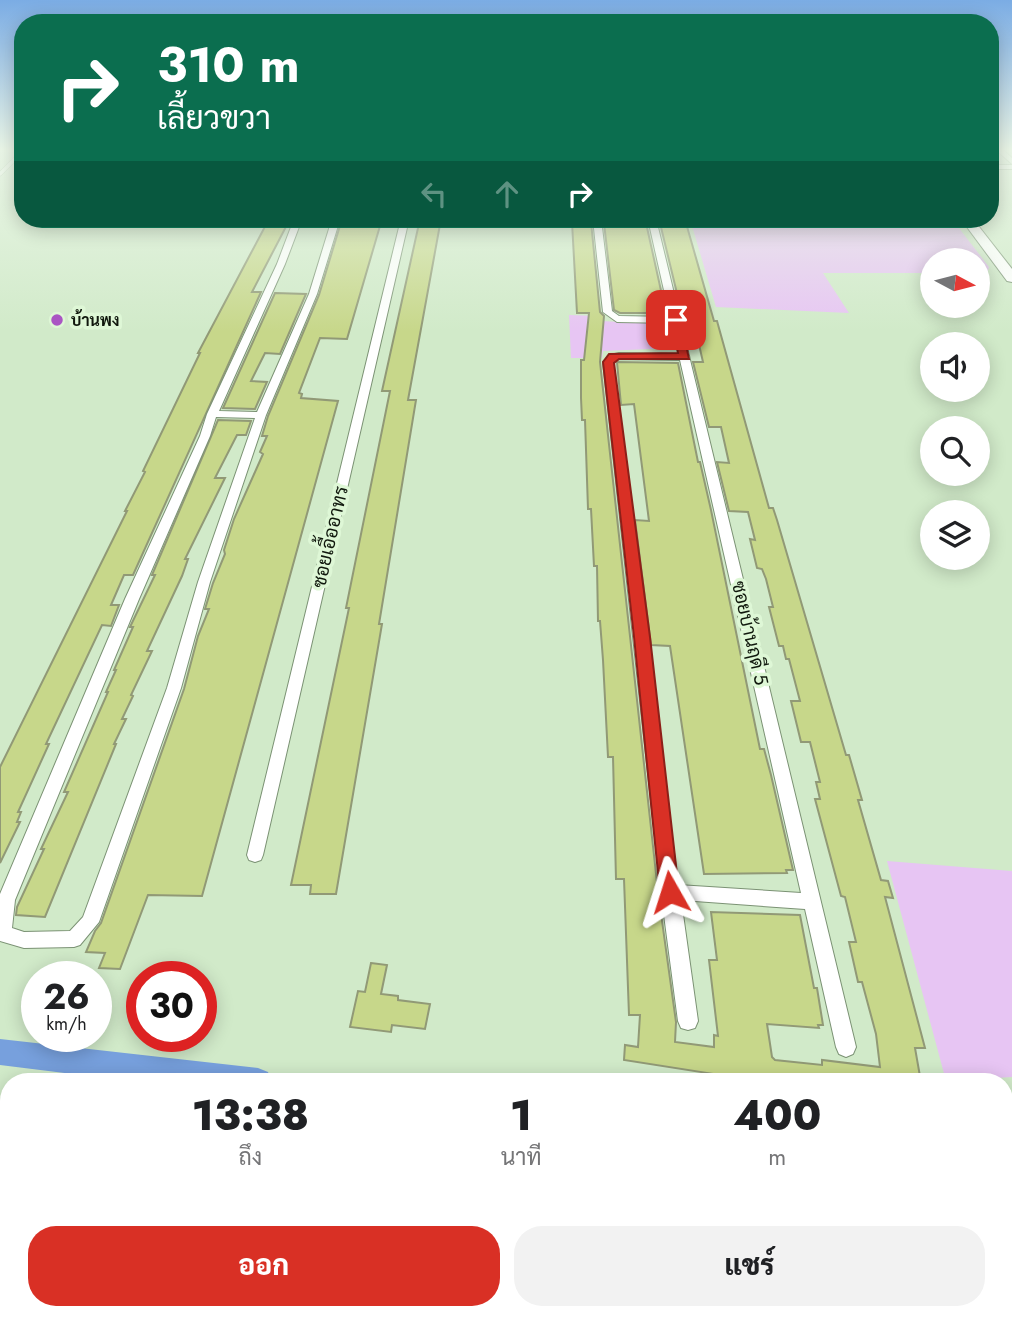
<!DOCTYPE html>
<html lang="th">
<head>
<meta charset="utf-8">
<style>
  body { margin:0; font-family:Jost,Sarabun,sans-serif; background:#f2f2f2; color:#202124; height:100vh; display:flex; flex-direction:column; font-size:26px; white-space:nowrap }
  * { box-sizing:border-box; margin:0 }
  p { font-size:23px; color:#757577 }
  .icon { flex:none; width:38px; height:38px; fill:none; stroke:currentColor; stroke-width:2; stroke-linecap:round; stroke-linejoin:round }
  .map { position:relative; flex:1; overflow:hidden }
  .drawer { position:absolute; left:0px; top:1073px; width:1013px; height:247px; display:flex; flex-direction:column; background:#fff; border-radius:28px 28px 0 0; box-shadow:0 4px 18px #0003 }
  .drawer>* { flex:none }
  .hud { position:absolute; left:14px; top:14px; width:985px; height:214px; border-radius:28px; box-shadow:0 4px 18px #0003; background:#0b6e4f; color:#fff; overflow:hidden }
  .needle { width:46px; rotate:97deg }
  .buttons { position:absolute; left:920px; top:248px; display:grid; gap:14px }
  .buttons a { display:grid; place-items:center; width:70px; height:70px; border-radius:50%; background:#fff; box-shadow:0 4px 18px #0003; font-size:35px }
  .speed { position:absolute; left:21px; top:961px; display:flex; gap:14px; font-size:35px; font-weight:700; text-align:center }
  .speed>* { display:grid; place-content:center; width:91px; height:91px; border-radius:50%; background:#fff; box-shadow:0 4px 18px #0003; line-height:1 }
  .speed small { font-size:18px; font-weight:400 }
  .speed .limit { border:10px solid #d22; background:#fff; color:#111 }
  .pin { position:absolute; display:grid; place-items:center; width:60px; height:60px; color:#fff; margin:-30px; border-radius:14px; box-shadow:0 4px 10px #0006 }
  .me { position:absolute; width:77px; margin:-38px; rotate:354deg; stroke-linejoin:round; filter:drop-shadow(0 0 5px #0008) }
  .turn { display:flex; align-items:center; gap:24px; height:147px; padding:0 28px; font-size:32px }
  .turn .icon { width:91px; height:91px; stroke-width:2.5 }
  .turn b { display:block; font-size:49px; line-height:60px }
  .lanes { display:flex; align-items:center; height:66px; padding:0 28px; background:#0003; justify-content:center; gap:35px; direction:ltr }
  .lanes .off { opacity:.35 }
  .eta { display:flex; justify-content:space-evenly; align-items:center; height:119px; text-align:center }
  .eta b { font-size:42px; font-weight:800; line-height:49px }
  .action { display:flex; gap:14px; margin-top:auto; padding:14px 28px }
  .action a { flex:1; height:80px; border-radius:28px; background:#d93025; color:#fff; font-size:28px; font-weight:800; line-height:80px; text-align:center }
  .action a+a { background:#f2f2f2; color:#202124 }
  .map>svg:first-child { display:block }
  .green { fill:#e7c5f3 }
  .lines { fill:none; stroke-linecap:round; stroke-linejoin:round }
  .canal { fill:#77a0dd; fill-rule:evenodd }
  .building { fill:#c7d78a; stroke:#919976; stroke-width:2 }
  .lane-casing { stroke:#7b9274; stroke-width:4.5 }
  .street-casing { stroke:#7b9274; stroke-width:2 }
  .secondary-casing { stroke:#7b9274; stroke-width:2 }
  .lane { stroke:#fff; stroke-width:3.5 }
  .street { fill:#fff; fill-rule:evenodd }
  .secondary { fill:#fff; fill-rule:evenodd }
  .route { fill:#d93025; stroke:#8d1f18; stroke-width:2 }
  .poi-dot { fill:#aa55c3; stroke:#def7d6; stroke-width:2.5 }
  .labels { text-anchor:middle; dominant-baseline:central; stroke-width:7; stroke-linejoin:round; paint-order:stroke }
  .far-poi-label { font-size:16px; font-weight:bold; fill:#10180d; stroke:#def7d6; text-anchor:start }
  .street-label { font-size:19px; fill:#10180d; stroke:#def7d6 }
</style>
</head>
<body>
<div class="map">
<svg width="1012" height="1318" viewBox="0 0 1012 1318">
  <rect width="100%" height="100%" fill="#d1eac9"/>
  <path class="green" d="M690,219H747L765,222L769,219H952L989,267L987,273H978V261H933V273H823L849,313L716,307Z
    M569,315L597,316L600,321L666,324L674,348L603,351L602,358H571Z
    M887,861L1012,871V1077L946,1081Z"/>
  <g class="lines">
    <path class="canal" d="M0,1039L258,1068L268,1072L272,1082H137L0,1065Z
      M1004,1151L1012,1152V1182L1004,1181Z"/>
  </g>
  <path class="building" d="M269,219H290L252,292H261L133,575H124L111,605H119L111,626L102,625L46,744H49L18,812H21L17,822H20L0,863V767L127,511H125L145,472L143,471L200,353H198Z
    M342,219H382L347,339L320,338L299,393L302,394L301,398L338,401L202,896L148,895L120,969L99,968L105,953L86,952L95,931L101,923L184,689L198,636L209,609H205L213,583L225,554L224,550L234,519L263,454L260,452L267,436H262L268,416L319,295Z
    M420,219H441L408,400H416L379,624H382L336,894H310L311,885H291L349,608H346L390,391H382Z
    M667,219H684L686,223L714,321H717L769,508H773L777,520L846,755H849L862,800H858L881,880L888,881L893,898L885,897L925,1048H915L921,1082H783L749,1077V1082H715L714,1074L624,1060L625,1045L638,1047L640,1015H629L624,879H616L613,757H608L603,660L600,621H598L597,566H594L591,509H588L585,420H582L581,398V360H584L589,313H577L572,222H591L600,312L604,316L600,362L658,892L676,1022L675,1042L714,1047V1035L718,1036L709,960H717L711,912L800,915L814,988H817L823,1025H818L819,1028L767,1024L772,1057L775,1060L822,1065V1060L880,1067L876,1034L862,982H858L849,942H856L845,897L841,896L815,799H820L816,782H820L810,742H801L791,701H800L789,659H786L783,646H779L769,607H773L766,579L762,569L757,568L750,539L755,540L748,512L729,511L717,462L729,463L721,427H709L693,362H703L692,314H682L660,223H668Z
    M604,223H646L666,313H620L614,310Z
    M275,293L306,294L280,354L265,353L251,381L267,382L255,409L223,408Z
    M617,362L678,363L698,462H700L711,510L760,749H764L771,775L793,870H786L787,873L704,874L670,646L651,645L635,520L649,521L634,404L621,405Z
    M218,420L251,421L246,435H237L215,478H225L185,559H188L182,576L147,651H152L131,695L133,696L122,719H126L114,744H116L45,917L16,915L17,907L44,849H41L68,792H64L108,692H106L116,670H114L133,627H130L155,575H152Z
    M371,963L387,965L381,994L398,996V1000L430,1004L425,1029L392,1025L391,1032L350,1027L358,991L365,992Z"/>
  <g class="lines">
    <defs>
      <path id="lane" d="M0,174L23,151"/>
      <path id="street" d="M994,148H1001L1012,158V164Z
        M990,165H1012V169H990Z
        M223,219H231L226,224L222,222Z
        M294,219H302L285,264L219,411L257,412L309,294L332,219H340L317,294L266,415L210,582L181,688L99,922L80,945L74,947L24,948L0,941V894L125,599L200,436L207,414L277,264ZM216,417L255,418L198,582L167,688L83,917L70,931L24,932L12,928L15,900L139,599L210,436Z
        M401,219H409L263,855L261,860L255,862L249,860L247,855Z
        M593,219H601L612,311L619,316L670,317L648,219H656L856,1047L853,1054L846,1057L839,1054L836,1047L805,909L681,900L698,1021L695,1028L688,1030L681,1028L678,1021L661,892L603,362L610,355L619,353L679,354L672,323L617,322L603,312ZM616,359L680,360L801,893L678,885L613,363Z
        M326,1311H351L348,1318H323Z
        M811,1311H836L839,1318H814Z"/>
      <path id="secondary" d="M961,219H973L1012,269V282L1007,281Z"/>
    </defs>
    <use href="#lane" class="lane-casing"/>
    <use href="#street" class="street-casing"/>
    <use href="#secondary" class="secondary-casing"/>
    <use href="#lane" class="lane"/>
    <use href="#street" class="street"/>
    <use href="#secondary" class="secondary"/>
  </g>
  <linearGradient id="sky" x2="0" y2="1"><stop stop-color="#7bace4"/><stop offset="0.45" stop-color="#eaf6e7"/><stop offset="1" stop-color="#eaf6e7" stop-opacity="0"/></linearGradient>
  <rect width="1012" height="332" fill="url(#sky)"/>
  <path class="route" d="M676,316L681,320L689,359H619L614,363L650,637L679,892L677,898L670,900L663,898L660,892L634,637L603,362L609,354L678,353L671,320Z"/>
  <circle class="poi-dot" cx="57" cy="320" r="7"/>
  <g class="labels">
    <g class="far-poi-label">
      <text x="71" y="320">บ้านพง</text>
    </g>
    <g class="street-label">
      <text transform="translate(330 537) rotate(-77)">ซอยเอื้ออาทร</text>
      <text transform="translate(750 633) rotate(77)">ซอยบ้านฤดี 5</text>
    </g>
  </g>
</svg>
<div class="buttons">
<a><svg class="needle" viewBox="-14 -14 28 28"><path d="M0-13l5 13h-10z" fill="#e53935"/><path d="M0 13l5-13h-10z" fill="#757577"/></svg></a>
<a><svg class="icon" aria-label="sound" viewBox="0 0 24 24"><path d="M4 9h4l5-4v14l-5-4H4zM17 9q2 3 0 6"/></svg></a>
<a><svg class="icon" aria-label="search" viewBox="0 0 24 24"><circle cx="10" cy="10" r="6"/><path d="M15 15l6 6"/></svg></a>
<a><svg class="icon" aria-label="layers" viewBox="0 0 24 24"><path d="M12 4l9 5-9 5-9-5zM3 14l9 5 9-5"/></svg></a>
</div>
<div class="speed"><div>26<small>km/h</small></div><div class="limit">30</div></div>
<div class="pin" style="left:676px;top:320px;background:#d93025"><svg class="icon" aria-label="arrive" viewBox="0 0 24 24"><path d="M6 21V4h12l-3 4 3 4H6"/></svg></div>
<svg class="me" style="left:670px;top:892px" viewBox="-20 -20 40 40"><path d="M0-17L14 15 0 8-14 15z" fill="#d93025" stroke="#fff" stroke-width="4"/></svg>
<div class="hud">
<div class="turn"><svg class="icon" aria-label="right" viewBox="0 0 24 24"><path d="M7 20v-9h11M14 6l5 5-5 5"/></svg><div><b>310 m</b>เลี้ยวขวา</div></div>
<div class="lanes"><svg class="icon off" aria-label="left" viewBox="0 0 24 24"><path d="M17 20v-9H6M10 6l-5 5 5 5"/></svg><svg class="icon off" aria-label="ahead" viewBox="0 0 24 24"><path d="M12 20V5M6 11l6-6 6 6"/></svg><svg class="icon" aria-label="right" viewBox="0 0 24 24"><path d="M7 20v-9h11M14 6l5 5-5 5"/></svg></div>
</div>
<section class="drawer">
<div class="eta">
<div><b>13:38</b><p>ถึง</p></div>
<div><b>1</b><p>นาที</p></div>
<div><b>400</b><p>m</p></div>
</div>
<div class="action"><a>ออก</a><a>แชร์</a></div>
</section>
</div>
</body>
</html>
